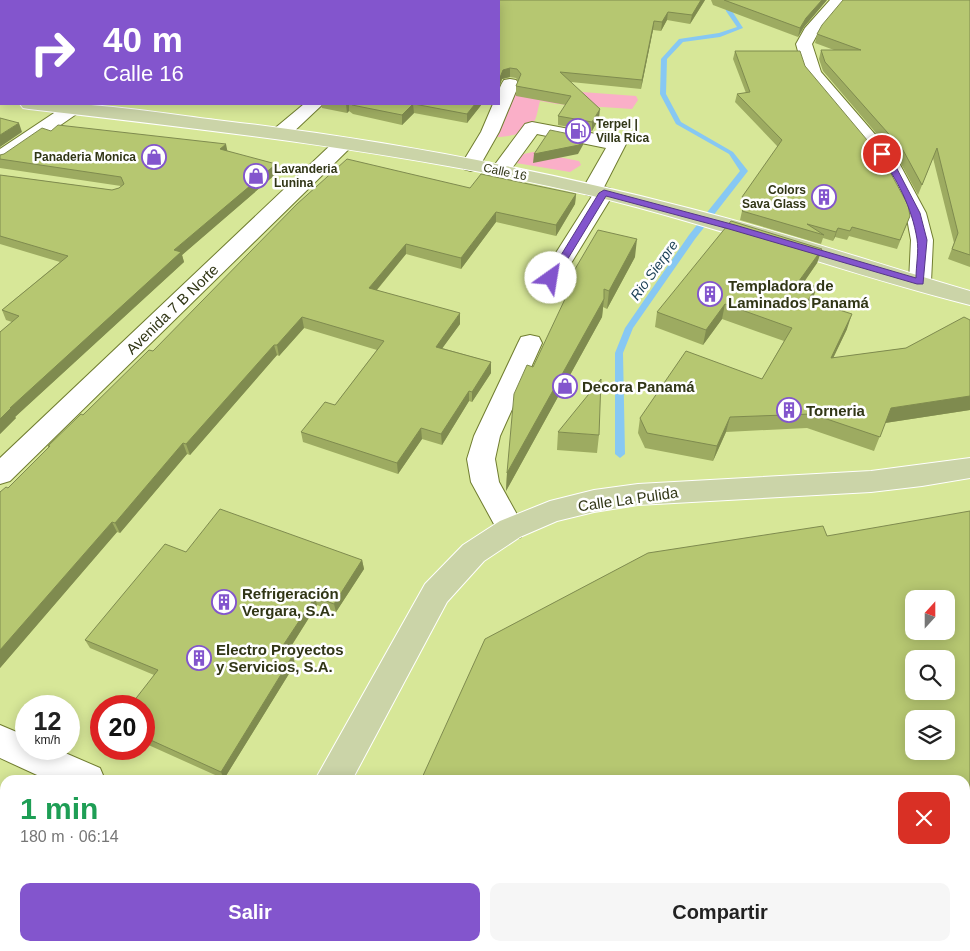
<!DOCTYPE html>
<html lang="es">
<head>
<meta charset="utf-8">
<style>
  body { margin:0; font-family:Helvetica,sans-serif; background:#f6f6f6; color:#222; height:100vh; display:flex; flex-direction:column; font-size:19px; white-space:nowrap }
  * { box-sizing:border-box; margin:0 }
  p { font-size:16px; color:#767676 }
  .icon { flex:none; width:28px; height:28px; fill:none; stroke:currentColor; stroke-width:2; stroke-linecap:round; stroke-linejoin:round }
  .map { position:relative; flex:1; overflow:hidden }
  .drawer { position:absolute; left:0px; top:775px; width:970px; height:176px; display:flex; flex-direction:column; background:#fff; border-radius:15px 15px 0 0; box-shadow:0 2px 12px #0003 }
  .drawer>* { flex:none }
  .guide { position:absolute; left:0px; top:0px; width:500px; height:105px; box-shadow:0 2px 12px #0003; background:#8355cd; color:#fff; overflow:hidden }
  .needle { width:32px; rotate:21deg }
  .buttons { position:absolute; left:905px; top:590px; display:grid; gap:10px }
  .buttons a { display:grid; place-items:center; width:50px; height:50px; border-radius:10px; background:#fff; box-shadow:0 2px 12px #0003; font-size:25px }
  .speed { position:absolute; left:15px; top:695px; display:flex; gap:10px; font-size:25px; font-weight:700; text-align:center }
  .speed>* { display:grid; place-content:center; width:65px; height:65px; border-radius:50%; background:#fff; box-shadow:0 2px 12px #0003; line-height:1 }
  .speed small { font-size:12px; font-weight:400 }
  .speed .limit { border:8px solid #d22; background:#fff; color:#111 }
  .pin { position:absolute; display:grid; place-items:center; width:42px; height:42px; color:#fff; margin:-21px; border:2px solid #fff; border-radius:50%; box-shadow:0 1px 5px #0007 }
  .me { position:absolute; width:55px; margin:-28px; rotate:32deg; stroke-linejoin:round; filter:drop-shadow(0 0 4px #0008) }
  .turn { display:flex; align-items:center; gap:18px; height:105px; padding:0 20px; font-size:22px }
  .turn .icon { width:65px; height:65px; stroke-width:2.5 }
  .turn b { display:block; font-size:35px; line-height:42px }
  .round { display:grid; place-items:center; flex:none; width:52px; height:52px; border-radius:10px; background:#f6f6f6 }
  .head { display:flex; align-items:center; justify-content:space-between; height:85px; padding:0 20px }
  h1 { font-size:30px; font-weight:700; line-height:38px; color:#1e9e55 }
  .button { display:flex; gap:10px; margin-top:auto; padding:10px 20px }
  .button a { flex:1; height:58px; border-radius:10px; background:#8355cd; color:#fff; font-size:20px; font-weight:700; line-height:58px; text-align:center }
  .button a+a { background:#f6f6f6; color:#222 }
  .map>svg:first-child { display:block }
  .green { fill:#faafc8 }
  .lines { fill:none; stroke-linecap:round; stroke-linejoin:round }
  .stream { fill:#87c8f3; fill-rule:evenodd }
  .minor-casing { stroke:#707d30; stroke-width:2 }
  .major-casing { stroke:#fff; stroke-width:2 }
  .minor { fill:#fff; fill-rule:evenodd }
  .major { fill:#cbd4a8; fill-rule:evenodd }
  .wall { fill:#9dab61 }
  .shaded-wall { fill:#7f8b4f }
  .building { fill:#b6c771; stroke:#7f8b4f; fill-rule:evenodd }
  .route { fill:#8355cd; stroke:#553785 }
  .labels { text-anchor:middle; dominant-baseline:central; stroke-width:5; stroke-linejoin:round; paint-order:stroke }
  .far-poi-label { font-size:12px; font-weight:bold; fill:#313616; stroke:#fff; text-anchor:start }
  .far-street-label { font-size:12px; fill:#313616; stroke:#fff }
  .far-water-label { font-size:14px; font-style:italic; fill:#1a3f55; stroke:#fff }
  .poi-label { font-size:15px; font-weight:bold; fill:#313616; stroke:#fff; text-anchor:start }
  .street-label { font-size:15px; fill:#313616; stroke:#fff }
</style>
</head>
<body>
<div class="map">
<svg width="970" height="951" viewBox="0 0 970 951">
  <rect width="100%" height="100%" fill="#d7e798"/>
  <path class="green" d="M514,87L636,96L638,100L632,109L557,104L540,101C538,108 537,118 533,124C527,134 507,137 496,137Z
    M533,152L579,161L581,165L570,172L510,162L514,156Z"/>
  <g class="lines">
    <path class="stream" d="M724,0H730L732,11L743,28L720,37L683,42L667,59L666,94L681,122L733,152L748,171L695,239L633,328L623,353L625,454L620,458L615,454V353L625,328L689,235L740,171L729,154L676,124L660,94L661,59L679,39L719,33L737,27L726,11Z"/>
    <defs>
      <path id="minor" d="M830,0H846L818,33L812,44L821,72L898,161L926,213L933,240L931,282L928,287L920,289L912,287L909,282L911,240L906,213L882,167L804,73L796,44L805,28Z
        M510,79L516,80L519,84L499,132L478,169L471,171L464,169L461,165L481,132L493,104H499C499,95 498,88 504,80Z
        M73,104L78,105L81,109L78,113L7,162L0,164V149L66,105Z
        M304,104H323L288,137L281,139L274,137L272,133L274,129Z
        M532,122L617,138L624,140L626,144L604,187L611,189L614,193L559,283L551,285L543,283L540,278L592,196L585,194L582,190L606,148L537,134L507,175L500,177L493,175L490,171L493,167L525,124Z
        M343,138L350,140L352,144L350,148L10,481L0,484V458L336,140Z
        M530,335L539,337L542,343L500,436L495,459L499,482L525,529L521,537L511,540L501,537L471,482L467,459L474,436L518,343L521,337Z
        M0,725L26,736V749H56L100,768L105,780H48L0,758Z"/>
      <path id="major" d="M20,104C88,100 157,113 224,121C379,139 533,168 684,207C780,231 875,263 970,291V305C843,273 721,227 593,196C408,152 218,131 29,109L23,108Z
        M970,458V478L922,486L871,492L638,505L594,512L557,521L520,537L484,561L447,602L352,780H315L425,584L463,545L500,521L550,501L594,490L638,484L871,471Z
        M223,946H263L261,951H221Z"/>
    </defs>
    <use href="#minor" class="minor-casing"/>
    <use href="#major" class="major-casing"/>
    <use href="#minor" class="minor"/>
    <use href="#major" class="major"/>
  </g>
  <path class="wall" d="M0,0H705L690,24L667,20L661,31L653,30L641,89L571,82L599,118L592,131L558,125V116L566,105L516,96V86L518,81L516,78L510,77L502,79L499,88V1H1V72H0Z
    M711,0H827L804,27L798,37L713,5Z
    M970,0V267L948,259L954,243L933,158L918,195L899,160L823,71L819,59L821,50H834L815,43L817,34Z
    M735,51L805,66L910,216L897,249L849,236L847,240L835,237L833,241L823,238L821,244L740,220L742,211L745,207L740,206L742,197L778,147L735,102L737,94L746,93L733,59Z
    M321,104H482L467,123L414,113L402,125L353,114L349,111L347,113L322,108Z
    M51,131L228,151L277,173L182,255L184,262L15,417L16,418L0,434V332L12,322L6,320L2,310L60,262L0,244V175L112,190L119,188L121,186L0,168V155L4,154Z
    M470,188L576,194L575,204L556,236L496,222L461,269L406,254L377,290L460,324L442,348L491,362V373L472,402L469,401L442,445L422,439L398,474L303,442L301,432L335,405L377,350L304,328L279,356L277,355L190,455L187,454L120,533L117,532L0,668V492L8,488L49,448L48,446L153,351Z
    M822,249L817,263L804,282L812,301L847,329L833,358L906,348L970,320V410L885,423L874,451L807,428L726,432L713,461L645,448L638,433L640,418L762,379L784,341L722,319L703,345L655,327L657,312Z
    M635,257L607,309L603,307L602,317L506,491L507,473L567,295L568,281Z
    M558,432L599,435L597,453L557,450Z
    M186,552L362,560L364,569L336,612L317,605L287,653L295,664L224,779L144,743V706L154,675L90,648L85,640Z"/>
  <path class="shaded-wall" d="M701,0H705L690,24L692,15Z
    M822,0H827L804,27L798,37L800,28L806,18Z
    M668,12L667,20L661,31L662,22Z
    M654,21L653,30L641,89L642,80Z
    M510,68V77L502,79L499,88V80L503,70Z
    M346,104H349V111L347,113Z
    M413,104L414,113L402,125V115Z
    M475,104H482L467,123V114Z
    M600,109L599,118L592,131V122Z
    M19,123L22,132L0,147V135Z
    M584,137L583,145L578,154L533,163L534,154Z
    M226,144L228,154L220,149Z
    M276,164L277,173L182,255L184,262L15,417L16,418L0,434V419L10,408L174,250Z
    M576,194L575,204L556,236V225Z
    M496,212V222L461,269V258Z
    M838,228L835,237L833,241L836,232Z
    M637,239L635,257L607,309L609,291Z
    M406,244V254L370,298L369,288Z
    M822,249L817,263L795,295L799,281Z
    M817,287L812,301L808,300Z
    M604,299L602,317L506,491L507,473Z
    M725,304L722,319L703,345L706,330Z
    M460,313V324L436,357V347Z
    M852,314L847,329L826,373L831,358Z
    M302,317L304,328L279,356L277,345Z
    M274,345L277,355L190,455L186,444Z
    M491,362V373L472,402V392Z
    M469,391V401L442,445L441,434Z
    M970,396V410L885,423L891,408Z
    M730,417L726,432L713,461L717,446Z
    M421,428L422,439L398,474L397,463Z
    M183,443L187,454L120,533L115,523Z
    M112,522L117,532L0,668V650Z
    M362,560L364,569L336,612L334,604Z
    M315,597L317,605L283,659L280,650Z
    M293,655L295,664L224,779L221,772Z
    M5,804V826L0,833V810Z
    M105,946H119L116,951H102Z"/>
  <path class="building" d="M0,0H701L692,15L668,12L662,22L654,21L642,80L560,72L600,109L592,122L558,116L571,96L516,86L521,74L517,69L510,68L503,70L499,80V1H1V64L0,63Z
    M724,0H822L806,18L800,28Z
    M843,0H970V255L952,249L958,233L937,148L922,185L903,150L825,62L821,50H861L817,34L822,25Z
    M735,51H800L805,66L883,159L908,205L910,216L900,240L852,227L850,231L838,228L836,232L807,224L824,235L742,211L751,199L742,197L782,140L737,94L750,92Z
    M351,104H413L402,115L352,105Z
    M414,104H475L467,114Z
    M0,118L19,123L0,135Z
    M58,125L226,144L220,149L276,164L174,250L181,252L10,408H11L0,419V332L19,316L2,310L68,256L0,236V175L112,190L119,188L124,184L121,177L0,159V155L4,154L42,128L51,131Z
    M550,130L584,137L579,145L534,154Z
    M347,159L470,188L481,174L576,194L556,225L496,212L461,258L406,244L369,288L460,313L436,347L491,362L472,392L469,391L441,434L421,428L397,463L301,432L325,402L335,405L384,341L302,317L277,345H274L186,444L183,443L115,523L112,522L0,650V492L6,487L8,488L50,446H48L81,414L83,415L149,350L153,351L297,204Z
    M731,221L822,249L799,281L817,287L808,300L852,314L831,358L906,348L964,317L970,320V396L891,408L880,437L812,414L730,417L717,446L647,433L640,418L686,351L762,379L792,328L725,304L706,330L657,312Z
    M598,230L637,239L609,291L604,289V299L507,473L514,394L527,365L533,367L573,282L568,281Z
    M601,379L599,435L558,432Z
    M220,509L362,560L334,604L315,597L280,650L293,655L221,772L144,737V706H130L158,670L85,640L165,544L186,552Z
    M970,511V951H344L346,946H965V780H421L485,639L648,553L823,526L827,536ZM914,599H946V631H914ZM914,659H946V691H914ZM914,719H946V751H914Z
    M0,798L5,800V804L0,810Z
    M0,868L5,871V946H105L102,951H0Z"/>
  <path class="route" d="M879,152H885L895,165L920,213L927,240L923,284H917L729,229L606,196L555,280H548L547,278L599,193L604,190L735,225L916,278C916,265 919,251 917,239C912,208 897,178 878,154Z"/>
  <defs>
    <symbol id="fuel-ring" viewBox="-11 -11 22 22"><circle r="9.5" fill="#fff" stroke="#8355cd" stroke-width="1.5"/><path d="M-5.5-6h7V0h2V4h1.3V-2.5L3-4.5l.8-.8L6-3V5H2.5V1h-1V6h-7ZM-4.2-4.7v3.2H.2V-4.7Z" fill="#8355cd"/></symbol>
    <symbol id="shop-ring" viewBox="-11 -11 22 22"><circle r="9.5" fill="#fff" stroke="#8355cd" stroke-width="1.5"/><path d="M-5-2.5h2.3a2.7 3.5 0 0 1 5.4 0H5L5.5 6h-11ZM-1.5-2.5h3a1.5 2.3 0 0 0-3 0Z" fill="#8355cd"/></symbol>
    <symbol id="building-ring" viewBox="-11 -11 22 22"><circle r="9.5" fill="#fff" stroke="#8355cd" stroke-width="1.5"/><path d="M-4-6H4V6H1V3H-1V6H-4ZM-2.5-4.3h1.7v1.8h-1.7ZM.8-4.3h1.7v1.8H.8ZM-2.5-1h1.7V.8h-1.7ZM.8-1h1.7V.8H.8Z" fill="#8355cd"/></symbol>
  </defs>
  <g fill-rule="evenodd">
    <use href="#fuel-ring" x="564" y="117" width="28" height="28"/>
    <use href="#shop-ring" x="140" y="143" width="28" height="28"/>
    <use href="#shop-ring" x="242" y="162" width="28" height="28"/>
    <use href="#building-ring" x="810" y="183" width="28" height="28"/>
    <use href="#building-ring" x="696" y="280" width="28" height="28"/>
    <use href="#shop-ring" x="551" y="372" width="28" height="28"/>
    <use href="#building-ring" x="775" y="396" width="28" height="28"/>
    <use href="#building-ring" x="210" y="588" width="28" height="28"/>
    <use href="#building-ring" x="185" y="644" width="28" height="28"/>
  </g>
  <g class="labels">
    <g class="far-poi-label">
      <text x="596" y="124">Terpel |<tspan x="596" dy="14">Villa Rica</tspan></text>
      <text x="136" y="157" text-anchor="end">Panaderia Monica</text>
      <text x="274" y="169">Lavanderia<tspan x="274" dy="14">Lunina</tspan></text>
      <text x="806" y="190" text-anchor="end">Colors<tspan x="806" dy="14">Sava Glass</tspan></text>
    </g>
    <g class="far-street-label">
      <text transform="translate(505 172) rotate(12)">Calle 16</text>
    </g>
    <g class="far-water-label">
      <text transform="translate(654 270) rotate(-54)">Rio Sierpre</text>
    </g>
    <g class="poi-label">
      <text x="728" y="285">Templadora de<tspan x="728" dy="17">Laminados Panamá</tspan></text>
      <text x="582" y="386">Decora Panamá</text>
      <text x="806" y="410">Torneria</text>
      <text x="242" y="593">Refrigeración<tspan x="242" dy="17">Vergara, S.A.</tspan></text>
      <text x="216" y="649">Electro Proyectos<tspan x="216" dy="17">y Servicios, S.A.</tspan></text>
    </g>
    <g class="street-label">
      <text transform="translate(172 309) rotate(-44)">Avenida 7 B Norte</text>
      <text transform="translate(628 499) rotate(-8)">Calle La Pulida</text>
    </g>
  </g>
</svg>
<div class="buttons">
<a><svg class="needle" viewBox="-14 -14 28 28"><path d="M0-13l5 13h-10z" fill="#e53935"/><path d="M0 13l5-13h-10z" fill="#767676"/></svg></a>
<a><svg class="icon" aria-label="search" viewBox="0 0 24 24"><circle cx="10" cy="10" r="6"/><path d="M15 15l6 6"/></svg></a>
<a><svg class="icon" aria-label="layers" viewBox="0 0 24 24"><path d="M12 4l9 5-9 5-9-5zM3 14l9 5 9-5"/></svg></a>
</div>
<div class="speed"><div>12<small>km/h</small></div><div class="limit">20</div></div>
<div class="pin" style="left:882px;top:154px;background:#d93025"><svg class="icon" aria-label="arrive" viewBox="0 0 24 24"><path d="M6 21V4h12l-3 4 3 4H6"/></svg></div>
<svg class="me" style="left:551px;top:278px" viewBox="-20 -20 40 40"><circle r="19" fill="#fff"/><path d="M0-13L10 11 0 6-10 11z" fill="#8355cd"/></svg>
<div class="guide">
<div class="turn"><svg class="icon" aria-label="right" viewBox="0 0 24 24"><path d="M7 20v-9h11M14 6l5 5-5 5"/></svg><div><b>40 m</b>Calle 16</div></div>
</div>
<section class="drawer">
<div class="head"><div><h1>1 min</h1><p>180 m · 06:14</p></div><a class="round" style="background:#d93025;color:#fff"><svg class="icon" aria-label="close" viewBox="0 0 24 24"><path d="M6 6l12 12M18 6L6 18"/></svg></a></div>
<div class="button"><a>Salir</a><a>Compartir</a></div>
</section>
</div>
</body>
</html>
